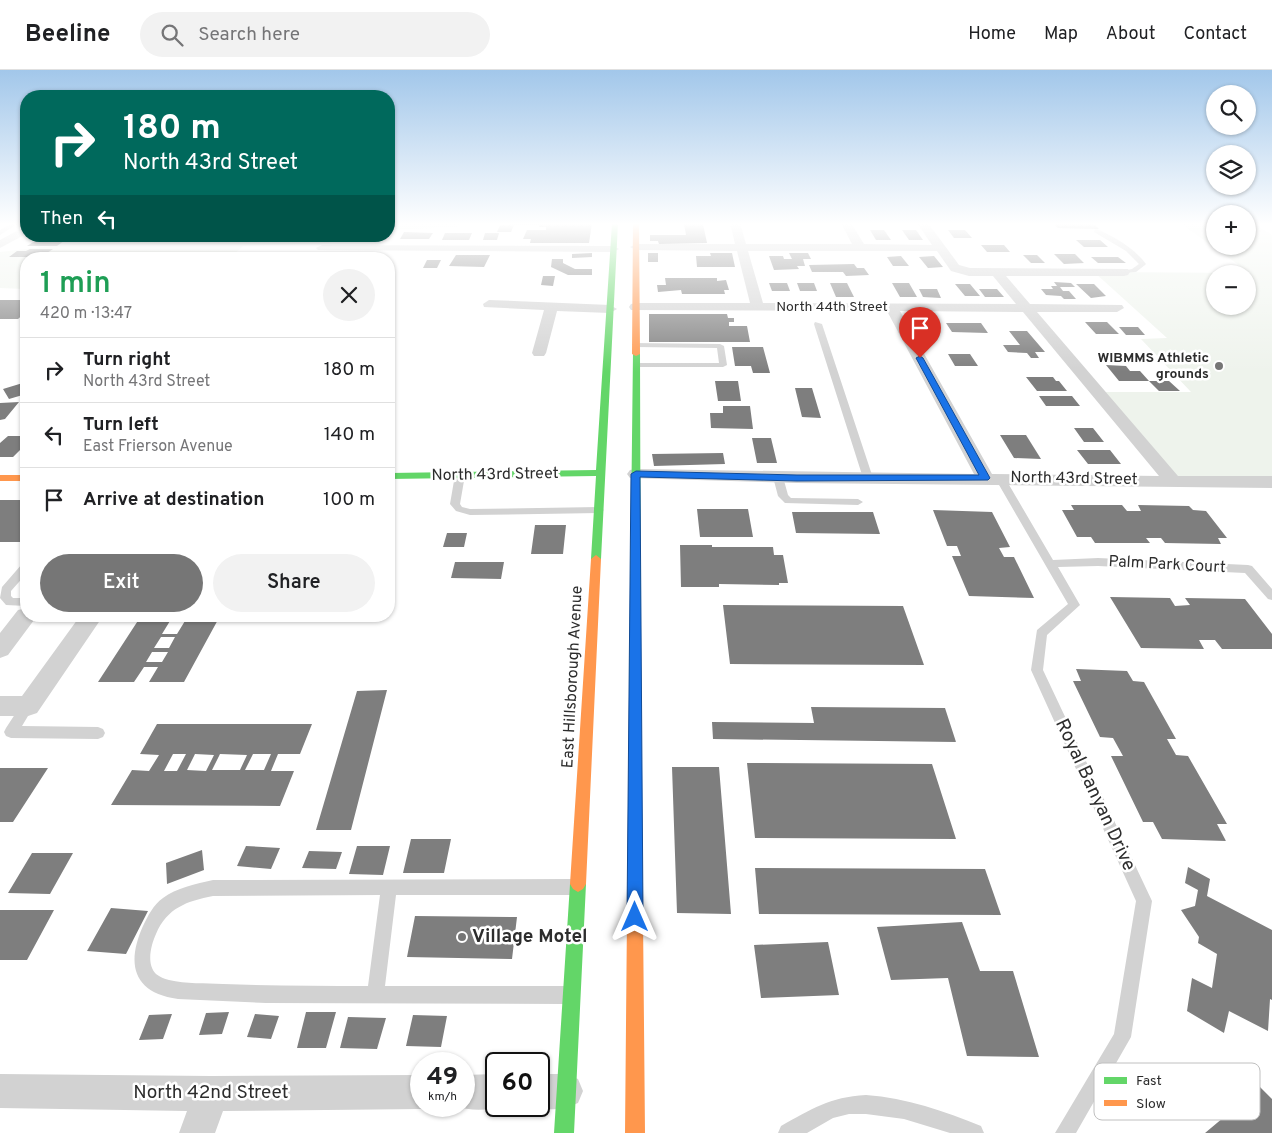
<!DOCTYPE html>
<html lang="en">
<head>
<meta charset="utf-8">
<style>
  body { margin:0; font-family:Overpass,sans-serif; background:#f2f2f2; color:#202124; height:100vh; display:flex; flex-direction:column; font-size:19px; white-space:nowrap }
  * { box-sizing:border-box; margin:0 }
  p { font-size:16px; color:#757577 }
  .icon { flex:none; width:28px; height:28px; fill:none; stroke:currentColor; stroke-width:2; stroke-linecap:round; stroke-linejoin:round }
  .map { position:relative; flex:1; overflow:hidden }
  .details { position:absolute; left:20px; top:182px; width:375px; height:370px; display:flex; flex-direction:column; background:#fff; border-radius:20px; box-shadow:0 1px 4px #0004 }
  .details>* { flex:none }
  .top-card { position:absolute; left:20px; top:20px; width:375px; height:152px; border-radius:20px; box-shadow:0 1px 4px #0004; background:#00695c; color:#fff; overflow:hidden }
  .tools { position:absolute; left:1206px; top:15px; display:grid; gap:10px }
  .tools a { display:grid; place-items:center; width:50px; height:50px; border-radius:50%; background:#fff; box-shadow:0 1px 4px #0004; font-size:25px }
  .speed { position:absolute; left:410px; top:982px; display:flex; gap:10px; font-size:25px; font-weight:700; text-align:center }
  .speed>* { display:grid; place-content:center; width:65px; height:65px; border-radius:50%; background:#fff; box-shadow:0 1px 4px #0004; line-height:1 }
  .speed small { font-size:12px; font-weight:400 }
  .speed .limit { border:2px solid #111; border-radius:8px; background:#fff; color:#111 }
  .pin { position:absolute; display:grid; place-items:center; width:42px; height:42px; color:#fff; margin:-51px -21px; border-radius:50% 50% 50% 0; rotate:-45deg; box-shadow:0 0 5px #0007 }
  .pin .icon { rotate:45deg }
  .me { position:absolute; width:55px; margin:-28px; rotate:0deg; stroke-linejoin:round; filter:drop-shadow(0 0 4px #0008) }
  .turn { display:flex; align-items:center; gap:18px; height:105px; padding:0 20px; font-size:22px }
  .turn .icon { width:65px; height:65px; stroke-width:2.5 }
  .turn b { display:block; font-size:35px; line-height:42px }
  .then { display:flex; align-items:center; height:48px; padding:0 20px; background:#0003; gap:10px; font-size:19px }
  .round { display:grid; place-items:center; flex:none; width:52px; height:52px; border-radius:26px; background:#f2f2f2 }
  .overview { display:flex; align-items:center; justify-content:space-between; height:85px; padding:0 20px }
  h1 { font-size:30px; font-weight:600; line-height:38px; color:#1e9e55 }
  .action { display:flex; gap:10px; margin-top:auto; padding:10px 20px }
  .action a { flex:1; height:58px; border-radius:30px; background:#767676; color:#fff; font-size:20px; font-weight:600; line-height:58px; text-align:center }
  .action a+a { background:#f2f2f2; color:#202124 }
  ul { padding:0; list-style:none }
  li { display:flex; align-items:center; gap:15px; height:65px; padding:0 20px; border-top:1px solid #e0e0e0 }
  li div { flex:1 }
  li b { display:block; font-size:19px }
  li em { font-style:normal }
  header { display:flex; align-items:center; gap:30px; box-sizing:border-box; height:70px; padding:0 25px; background:#fff; border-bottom:1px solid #e0e0e0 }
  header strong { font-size:24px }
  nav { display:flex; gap:28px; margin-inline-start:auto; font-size:18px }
  .search { width:350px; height:45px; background:#f2f2f2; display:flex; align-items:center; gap:12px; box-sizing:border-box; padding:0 18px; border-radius:28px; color:#757577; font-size:19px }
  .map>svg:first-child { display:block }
  .green { fill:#eef3ec; fill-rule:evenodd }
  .building { fill:#7e7e7e; fill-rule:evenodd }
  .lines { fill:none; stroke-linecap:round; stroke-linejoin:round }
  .lane { fill:#d2d2d2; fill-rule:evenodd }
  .street { fill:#d2d2d2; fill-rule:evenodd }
  .fast { fill:#63d668; fill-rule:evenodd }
  .slow { fill:#ff974d; fill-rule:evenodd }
  .route { fill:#1a73e8; stroke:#114b97 }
  .poi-dot { fill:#767676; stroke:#fff; stroke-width:2 }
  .labels { text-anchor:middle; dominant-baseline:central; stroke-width:5; stroke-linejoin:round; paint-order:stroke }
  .far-street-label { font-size:14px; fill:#2d2d2d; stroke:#fff }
  .far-poi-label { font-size:14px; font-weight:bold; fill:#2d2d2d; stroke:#fff; text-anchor:end }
  .street-label { font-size:16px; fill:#2d2d2d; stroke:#fff }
  .near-street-label { font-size:19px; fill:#2d2d2d; stroke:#fff }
  .near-poi-label { font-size:19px; font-weight:bold; fill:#2d2d2d; stroke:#fff; text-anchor:start }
  .key { fill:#fff; stroke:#c0c0c0; stroke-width:1 }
  .key-label { font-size:14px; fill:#2d2d2d }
</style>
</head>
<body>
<header>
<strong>Beeline</strong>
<div class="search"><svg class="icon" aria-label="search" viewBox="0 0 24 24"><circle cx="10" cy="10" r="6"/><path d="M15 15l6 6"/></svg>Search here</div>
<nav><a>Home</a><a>Map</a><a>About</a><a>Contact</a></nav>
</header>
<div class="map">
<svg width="1272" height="1063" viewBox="0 0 1272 1063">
  <rect width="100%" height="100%" fill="#fff"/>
  <path class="green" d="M389,153H465L455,157L389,160Z
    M1180,153H1215V176H1248V153H1253L1272,165V412L1173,411L1098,322H1191L1141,269L1167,268L1094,202L1250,203ZM1215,204H1248V236H1215Z
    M184,166H357L328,173L243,176L229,189H26V219L0,218V182L61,175Z"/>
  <path class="building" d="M510,153H592L589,173H530L531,169H523L527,160H546V157H539V155H514L511,162H497L500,155H509Z
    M1053,153H1093L1099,159L1058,158Z
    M684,154H703L707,173L659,174L658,171H650V165H686Z
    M870,160H884L891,170H876Z
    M902,160H916L923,170H909Z
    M948,160H965L972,168H954Z
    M404,162L433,163L429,169H400Z
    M445,163H472L469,170H442Z
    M485,163H499L497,170H483Z
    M354,167H381L379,171L351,170Z
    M46,168H68L57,176H27L35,171L43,170Z
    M1076,170H1100L1108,177H1084Z
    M981,175H1004L1010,182H987Z
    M30,179H53L47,183H36L30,187H9L17,181H26Z
    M592,183V187L572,188V184Z
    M648,183H658V192H648Z
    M710,183H732L735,197H697L696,186H711Z
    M789,183H808L811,189H803L805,196H797L799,199L774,200L769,186H783L784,189H792Z
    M1054,184H1075L1084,193L1064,194Z
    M456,185H490L484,197L449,196Z
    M1023,185H1037L1045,193H1031Z
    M901,186L909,196H893L887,187Z
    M934,186L943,197L928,198L919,187Z
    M1091,187H1118L1126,193H1098Z
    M552,189H563V193L575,199H592V205H568L551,197Z
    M427,190H441L437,198H423Z
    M854,194L857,198H864L869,205L846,206L843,202H812L809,195Z
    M543,206H555L553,216L541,215Z
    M665,208H717V211L726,210L729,220H724L725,224H682L681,220L658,222L657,215H666Z
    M1054,212L1071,213L1075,217H1060L1063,221H1069L1076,229H1064L1061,226L1046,225L1041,219H1053L1051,216H1057Z
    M769,213H787L790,221H772Z
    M797,213H814L817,221H800Z
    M830,213H847L854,227H836Z
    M892,213H909L917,227H900Z
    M955,214H970L980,226H965Z
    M1076,214H1094L1106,226L1091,228Z
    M919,219H937L941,228L923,227Z
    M979,219H997L1004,227H985Z
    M0,230H26V242L18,249H0Z
    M649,244H727L728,248H734V252H729V256H747L750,272H649Z
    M1085,252H1107L1119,264H1096Z
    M946,253H981L988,263L952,262Z
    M1119,257H1138L1145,265H1126Z
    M1009,261H1027L1045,282H1035L1039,288H1031L1027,283L1008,282L1003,275H1020Z
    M732,277H763L770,303H753L751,296H735Z
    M948,284H970L978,296H955Z
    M1106,295L1126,296L1130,301H1140L1149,311H1119Z
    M1026,307H1053L1056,311H1059L1067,321H1037Z
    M715,311H738L741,331H718Z
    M1149,311H1169L1180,321H1159Z
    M26,312V324L9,329L3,319Z
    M795,318H812L821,348L802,347Z
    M1039,326H1072L1080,336H1046Z
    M19,332L5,349L0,350V333Z
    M723,336H750L753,359L711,358L710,343H723Z
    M1074,358H1093L1104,372H1084Z
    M1000,365H1026L1041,389L1014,388Z
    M8,366H26V374L13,387H0V373Z
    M752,368H771L777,393H757Z
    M1077,380H1110L1121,394H1088Z
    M723,383L725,394L654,396L652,384Z
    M0,430H26V467L22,472H0Z
    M1071,435H1122L1127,441H1141L1138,435L1189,436L1193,440L1206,441L1227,468H1218L1221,474L1165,473L1161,468H1146L1150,473H1095L1091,467H1077L1062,440H1074Z
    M697,439H748L753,467H700Z
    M933,440L992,442L1010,477L999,478L1004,487H1014L1034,528L969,526L952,486H961L957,476H947Z
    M792,442H873L880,464L796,463Z
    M535,455H566L563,484H531Z
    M447,463H467L464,477H443Z
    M680,475H712V477H773L774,485H783L788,513H779V515L719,514V517H681Z
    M455,492H504L501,509L451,508Z
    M1110,527L1170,528L1175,536L1190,535L1185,528L1245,529L1272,564V579H1222L1215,570H1199L1204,579L1141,578Z
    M723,535L903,536L924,595L730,594Z
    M141,546H173L162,564H177L188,546H220L184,612H149L158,597H144L134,612H98ZM161,567H175L169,578H154ZM152,582H168L162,592H146Z
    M1076,599L1127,601L1133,611L1144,612L1176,669H1167L1176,685L1188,686L1227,754H1217L1226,771L1162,769L1153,752H1143L1111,686H1123L1113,668L1100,667L1073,611H1081Z
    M387,620L351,760H316L357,621Z
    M811,637L945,638L956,672L713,669L712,652L814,653Z
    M157,654H312L300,684H278L271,701H294L280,736L111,735L132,700L149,701L159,685L140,684ZM173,684H186L177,701H164ZM195,684L214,685L206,701L187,700ZM220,684L247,685L240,700H212ZM253,684H271L264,700H245Z
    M747,693L932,694L956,769L755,768Z
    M672,697H719L731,844L677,843Z
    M0,698H48L13,752H0Z
    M411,769H451L444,803H403Z
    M246,776L280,778L271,799L237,796Z
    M357,776H390L383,805L349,804Z
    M202,780L204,800L167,814L166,793Z
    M309,781L342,782L336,799L302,798Z
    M32,783H73L50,824L8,823Z
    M1188,797L1210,809L1207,826L1272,860V930L1270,929L1268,961L1229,941L1224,963L1187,941L1192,908L1212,918L1217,884L1198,873L1199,867L1181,840L1195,836L1198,820L1185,813Z
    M755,798L985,799L1001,845L759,844Z
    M111,838L148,841L126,884L87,881Z
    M0,840H54L27,890H0Z
    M415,846L517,847L512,889L407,887Z
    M962,852L980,901H1013L1039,987L967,986L948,908L891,910L877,857Z
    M828,872L839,925L761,928L754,875Z
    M229,942L222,964L199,965L206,943Z
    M306,942H336L326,978H297Z
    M172,944L163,969L139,970L149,945Z
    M255,944L279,946L271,969L247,967Z
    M413,945L447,946L441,977L406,976Z
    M348,947L386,948L377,979L340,978Z
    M1260,1017L1272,1029V1063H1205Z"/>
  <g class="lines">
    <path class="lane" d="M12,153H19L0,165V160Z
      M1096,159C1114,166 1134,178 1146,194L1145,195L1136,202L1122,203V201L1132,199L1139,194L1126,181L1094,162Z
      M815,252L822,254L873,408L871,410H865L863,408L814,254Z
      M633,273L720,274L724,276L727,295L723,297H633V293H719L717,278L636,277L632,275Z
      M460,402L465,405L460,434L462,437L470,439L599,437L604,440L599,443L470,445L456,441L450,434L455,405Z
      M778,404L783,407L788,425L791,428L858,429L863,432L858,435L785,433L778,426L773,407Z
      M1000,405L1005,408L1053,490L1098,488L1248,495L1252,496L1272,519V530L1268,529L1245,503L1098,496L1058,497L1080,535L1047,565L1043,600L1152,831L1131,967L1076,1063H1055L1114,964L1136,831L1031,600L1037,560L1068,534L995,408Z
      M26,493V504L11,521V526L13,528H26V536L6,535L0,528L2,517L22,494Z
      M28,631L33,632L34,636L22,656L98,657L103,659L105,663L103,667L98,669L11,668L6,666L4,662L6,658L23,632Z
      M573,809L578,812L581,817L578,822L573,825H396L385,916H565L571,919L574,925L571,931L565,934L266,933L178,929C133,923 126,894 143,856C148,846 153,835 163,828C176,818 196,814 213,810ZM380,825L368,916C319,916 271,916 223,914C205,913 186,914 169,910C164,909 160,907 156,904C146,894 151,875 156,864C167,838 187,831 213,826Z
      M866,1025C907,1028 944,1041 981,1056L984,1063H950L904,1049L866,1044H849L833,1048L807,1063H778L781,1056C812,1039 829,1027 866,1025Z"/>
    <path class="street" d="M730,153H740L746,174H852L841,153H851L864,174L932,175L917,153H928L959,195L970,198L1128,199L1130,202L1128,205L1124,206H1006L1030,234L1122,235L1124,238L1117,242H1037L1178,406H1272V418L797,413L630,408L627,404L630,400L636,399L974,404L887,241L631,240L629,237L631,234L636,233H750L737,181L636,180L630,177L636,174H735ZM748,181H937L951,201L969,206H993L1016,234L763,233ZM900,241L1023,242L1159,406L992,404Z
      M26,156V164L0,178V170Z
      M322,175L613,176L619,179L613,182L318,180L316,178Z
      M489,230L610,235L617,239L610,243L557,241L546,283L544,286H534L532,283L544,240L484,237L483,234Z
      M26,538V546H37L8,585L0,588V563L18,540Z
      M80,546H103L37,643L28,646H0V626H22Z
      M0,1004L211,1006L421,1005V1036H429L421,1039L223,1041L215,1063H179L187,1041L0,1038Z
      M496,1004V1036H501C489,1041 468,1041 456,1036H464V1005Z
      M539,1004H566L578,1009L583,1021L578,1033C565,1039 547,1042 534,1036H539Z"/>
    <path class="fast" d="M612,153H618L601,489L596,493L591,489L596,406L389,409V403L596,400Z
      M633,282L640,284L641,630L639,634L635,635L631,634L629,630Z
      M578,806L583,809L586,814L574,1063H554L570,814L573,809Z"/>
    <path class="slow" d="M633,153H639L640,284L636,286L632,284Z
      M0,405H26V411H0Z
      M596,485L601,489L586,814L583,819L578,822L573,819L570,814L591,489Z
      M635,625L639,626L641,630L645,1063H625L629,630L631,626Z"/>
  </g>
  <linearGradient id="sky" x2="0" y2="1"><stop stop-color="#a2c7ea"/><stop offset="0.51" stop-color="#fff"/><stop offset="1" stop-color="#fff" stop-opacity="0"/></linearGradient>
  <rect width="1272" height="302" fill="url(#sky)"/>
  <path class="route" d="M920,286L923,288L990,408L988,410L797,411L640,407L643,847L641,852L635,855L629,852L627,847L631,404L636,401L797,405H979L916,288Z"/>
  <g class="poi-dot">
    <circle cx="1219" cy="296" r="5"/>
    <circle cx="462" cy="867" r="5"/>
  </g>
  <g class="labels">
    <g class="far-street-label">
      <text x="832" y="237">North 44th Street</text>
    </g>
    <g class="far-poi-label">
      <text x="1209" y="288">WIBMMS Athletic<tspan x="1209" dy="16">grounds</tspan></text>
    </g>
    <g class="street-label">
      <text transform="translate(495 405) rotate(-1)">North 43rd Street</text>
      <text transform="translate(1074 409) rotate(1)">North 43rd Street</text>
      <text transform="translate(1167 495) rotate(3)">Palm Park Court</text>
      <text transform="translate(573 607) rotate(-87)">East Hillsborough Avenue</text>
    </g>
    <g class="near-street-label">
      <text transform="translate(1095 725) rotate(65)">Royal Banyan Drive</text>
      <text x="211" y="1023">North 42nd Street</text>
    </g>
    <g class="near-poi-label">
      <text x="472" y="867">Village Motel</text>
    </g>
  </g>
  <rect x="1094" y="993" width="166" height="57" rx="8" class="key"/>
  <rect x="1104" y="1007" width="23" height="7" fill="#63d668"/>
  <rect x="1104" y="1030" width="23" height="6" fill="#ff974d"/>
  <g class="key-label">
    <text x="1136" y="1015">Fast</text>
    <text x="1136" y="1038">Slow</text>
  </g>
</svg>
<div class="tools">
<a><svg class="icon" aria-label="search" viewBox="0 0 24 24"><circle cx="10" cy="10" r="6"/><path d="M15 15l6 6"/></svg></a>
<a><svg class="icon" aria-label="layers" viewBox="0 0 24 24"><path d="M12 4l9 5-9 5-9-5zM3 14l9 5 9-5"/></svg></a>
<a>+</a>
<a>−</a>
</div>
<div class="speed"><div>49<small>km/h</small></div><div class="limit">60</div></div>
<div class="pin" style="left:920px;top:288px;background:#d93025"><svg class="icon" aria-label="arrive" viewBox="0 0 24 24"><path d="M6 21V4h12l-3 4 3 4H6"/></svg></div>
<svg class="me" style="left:635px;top:847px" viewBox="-20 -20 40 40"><path d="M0-17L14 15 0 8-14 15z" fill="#1a73e8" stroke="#fff" stroke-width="4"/></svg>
<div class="top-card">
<div class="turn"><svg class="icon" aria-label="right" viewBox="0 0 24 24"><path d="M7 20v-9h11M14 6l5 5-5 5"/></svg><div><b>180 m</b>North 43rd Street</div></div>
<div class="then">Then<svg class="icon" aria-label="left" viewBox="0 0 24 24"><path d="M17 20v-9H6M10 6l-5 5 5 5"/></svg></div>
</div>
<section class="details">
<div class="overview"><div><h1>1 min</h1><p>420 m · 13:47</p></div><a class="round"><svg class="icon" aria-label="close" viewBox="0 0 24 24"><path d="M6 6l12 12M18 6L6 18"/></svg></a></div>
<ul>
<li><svg class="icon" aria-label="right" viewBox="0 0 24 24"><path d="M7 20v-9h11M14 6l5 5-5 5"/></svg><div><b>Turn right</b><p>North 43rd Street</p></div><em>180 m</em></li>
<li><svg class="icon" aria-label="left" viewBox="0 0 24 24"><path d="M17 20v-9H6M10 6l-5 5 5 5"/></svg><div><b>Turn left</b><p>East Frierson Avenue</p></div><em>140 m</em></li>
<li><svg class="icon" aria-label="arrive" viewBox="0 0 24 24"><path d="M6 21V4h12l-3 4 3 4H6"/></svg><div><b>Arrive at destination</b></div><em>100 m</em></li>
</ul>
<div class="action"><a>Exit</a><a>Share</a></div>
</section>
</div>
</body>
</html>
